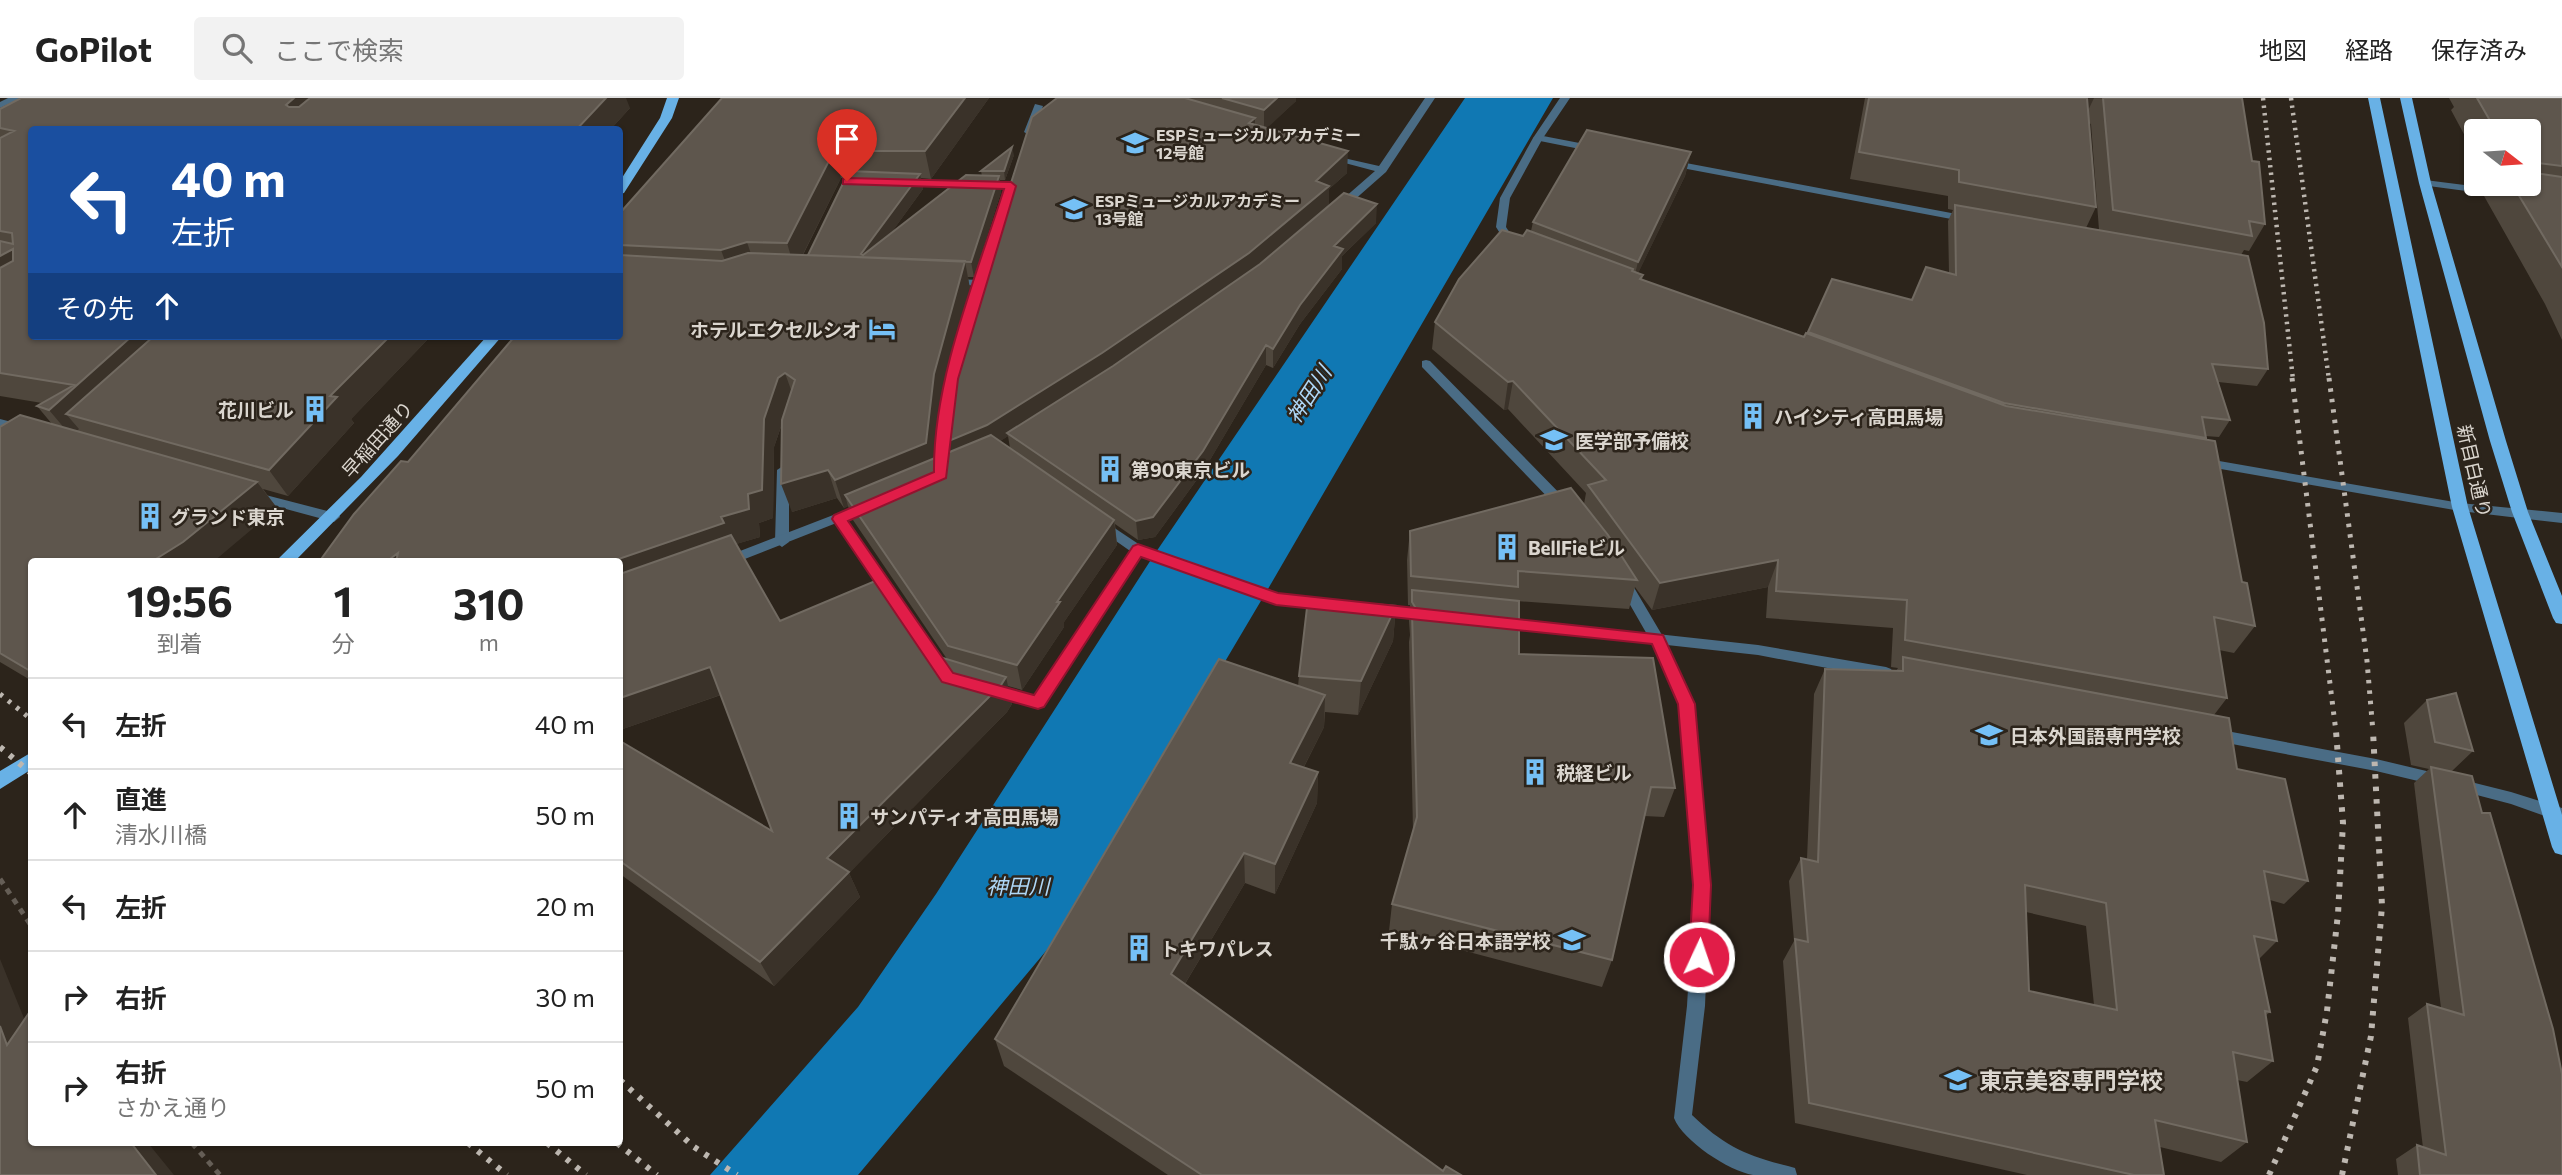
<!DOCTYPE html>
<html lang="ja">
<head>
<meta charset="utf-8">
<style>
  body { margin:0; font-family:Commissioner,"Noto Sans JP",sans-serif; background:#f2f2f2; color:#222; height:100vh; display:flex; flex-direction:column; font-size:26px; white-space:nowrap }
  * { box-sizing:border-box; margin:0 }
  p { font-size:23px; color:#767676 }
  .icon { flex:none; width:38px; height:38px; fill:none; stroke:currentColor; stroke-width:2; stroke-linecap:round; stroke-linejoin:round }
  .map { position:relative; flex:1; overflow:hidden }
  .sheet { position:absolute; left:28px; top:460px; width:595px; height:588px; display:flex; flex-direction:column; background:#fff; border-radius:7px; box-shadow:0 2px 5px #0004 }
  .sheet>* { flex:none }
  .top-card { position:absolute; left:28px; top:28px; width:595px; height:214px; border-radius:7px; box-shadow:0 2px 5px #0004; background:#1a4fa0; color:#fff; overflow:hidden }
  .needle { width:46px; rotate:107deg }
  .fabs { position:absolute; left:2464px; top:21px; display:grid; gap:14px }
  .fabs a { display:grid; place-items:center; width:77px; height:77px; border-radius:7px; background:#fff; box-shadow:0 2px 5px #0004; font-size:35px }
  .pin { position:absolute; display:grid; place-items:center; width:60px; height:60px; color:#fff; margin:-72px -30px; border-radius:50% 50% 50% 0; rotate:-45deg; box-shadow:0 0 7px #0007 }
  .pin .icon { rotate:45deg }
  .me { position:absolute; width:77px; margin:-38px; rotate:3deg; stroke-linejoin:round; filter:drop-shadow(0 0 5px #0008) }
  .turn { display:flex; align-items:center; gap:24px; height:147px; padding:0 28px; font-size:32px }
  .turn .icon { width:91px; height:91px; stroke-width:2.5 }
  .turn b { display:block; font-size:49px; line-height:60px }
  .then { display:flex; align-items:center; height:66px; padding:0 28px; background:#0003; gap:14px; font-size:26px }
  .eta { display:flex; justify-content:space-evenly; align-items:center; height:119px; text-align:center }
  .eta b { font-size:42px; font-weight:700; line-height:49px }
  ul { padding:0; list-style:none }
  li { display:flex; align-items:center; gap:21px; height:91px; padding:0 28px; border-top:2px solid #e0e0e0 }
  li div { flex:1 }
  li b { display:block; font-size:26px }
  li em { font-style:normal }
  header { display:flex; align-items:center; gap:42px; box-sizing:border-box; height:98px; padding:0 35px; background:#fff; border-bottom:2px solid #e0e0e0 }
  header strong { font-size:33px }
  nav { display:flex; gap:38px; margin-inline-start:auto; font-size:24px }
  .search { width:490px; height:63px; background:#f2f2f2; display:flex; align-items:center; gap:18px; box-sizing:border-box; padding:0 24px; border-radius:7px; color:#767676; font-size:26px }
  .map>svg:first-child { display:block }
  .water { fill:#1078b3 }
  .lines { fill:none; stroke-linecap:round; stroke-linejoin:round }
  .path { stroke:#655e56; stroke-width:5; stroke-dasharray:6 6; stroke-linecap:butt }
  .service { fill:#4a6c85; fill-rule:evenodd }
  .minor { fill:#4a6c85; fill-rule:evenodd }
  .primary { fill:#68b1e6; fill-rule:evenodd }
  .rail-far2 { stroke:#bdb7b0; stroke-width:4.5; stroke-dasharray:2.5 5; stroke-linecap:butt }
  .rail-far1 { stroke:#bdb7b0; stroke-width:5; stroke-dasharray:3.5 7; stroke-linecap:butt }
  .rail { stroke:#bdb7b0; stroke-width:6; stroke-dasharray:4.5 8; stroke-linecap:butt }
  .wall { fill:#4f473d; fill-rule:evenodd }
  .shaded-wall { fill:#3a3229 }
  .building { fill:#5e564d; stroke:#716a61; stroke-width:2; fill-rule:evenodd }
  .route { fill:#e11d48; stroke:#92132f; stroke-width:2 }
  .labels { text-anchor:middle; dominant-baseline:central; stroke-width:5; stroke-linejoin:round; paint-order:stroke }
  .far-poi-label { font-size:16px; font-weight:bold; fill:#dbd6cf; stroke:#2c241b; text-anchor:start }
  .poi-label { font-size:19px; font-weight:bold; fill:#dbd6cf; stroke:#2c241b; text-anchor:start }
  .street-label { font-size:19px; fill:#dbd6cf; stroke:#2c241b }
  .water-label { font-size:21px; font-style:italic; fill:#afd8f8; stroke:#2c241b }
  .near-poi-label { font-size:23px; font-weight:bold; fill:#dbd6cf; stroke:#2c241b; text-anchor:start }
</style>
</head>
<body>
<header>
<strong>GoPilot</strong>
<div class="search"><svg class="icon" aria-label="search" viewBox="0 0 24 24"><circle cx="10" cy="10" r="6"/><path d="M15 15l6 6"/></svg>ここで検索</div>
<nav><a>地図</a><a>経路</a><a>保存済み</a></nav>
</header>
<div class="map">
<svg width="2562" height="1077" viewBox="0 0 2562 1077">
  <rect width="100%" height="100%" fill="#2c241b"/>
  <path class="water" d="M1465,0H1553L1265,496L1072,822L858,1077H710L858,909L936,796L1154,457Z"/>
  <g class="lines">
    <path class="path" d="M0,781L32,829
      M192,1045L220,1077"/>
    <path class="service" d="M1035,6L1043,8L1034,34L1029,37L1024,34Z
      M1538,37L1595,48L1600,51L1595,54L1535,42L1533,40Z
      M1670,62L1967,118L1972,121L1967,124L1666,67L1665,65Z
      M903,82L1011,85L1016,88L1011,91L899,87L898,85Z
      M952,181L981,182L986,185L981,188L948,186V182Z
      M963,239L969,243L953,308L947,375L941,379L935,375C936,330 945,286 957,243Z
      M1426,262L1430,263L1569,405L1570,408L1569,411H1559L1422,269V263Z
      M783,368L789,372V444L782,449L775,444L777,372Z
      M839,416L844,418L895,491L897,495L895,499H885L834,424L833,421L834,418Z
      M1138,447L1145,452L1143,455L1043,609L1038,611L988,596L986,592L988,588L993,586L1035,598L1133,449Z
      M1624,479L1629,481L1662,537L1664,541L1662,545H1652L1617,484Z"/>
    <path class="minor" d="M8,0H21L0,10V4Z
      M1425,0H1435L1386,74L1344,111H1336V107L1375,73L1326,60V56L1379,68Z
      M1560,0H1570L1543,40L1510,100L1506,129L1517,146L1516,148H1508L1496,129L1500,100L1533,40Z
      M2425,82L2504,92L2509,95L2504,98L2421,87L2420,85Z
      M0,321L27,328L29,331L23,335L0,329Z
      M2202,360L2460,405L2562,415V425L2460,413L2198,367L2196,364Z
      M254,394L339,416L340,419L334,424L249,401L248,398Z
      M867,404L873,408L872,411L732,466H722L720,463L722,460Z
      M1101,421L1143,449L1278,496L1327,501L1334,506L1327,511L1277,506L1133,455L1096,429L1094,426L1096,423Z
      M1378,507L1428,512L1435,517L1428,522L1378,517L1371,512Z
      M1500,519L1758,547L1886,569L1891,571L1893,575L1891,579L1886,581L1758,557L1667,547L1694,606L1710,787L1705,908L1692,1017C1723,1047 1746,1058 1788,1068L1795,1070L1797,1077C1783,1077 1767,1077 1753,1077C1729,1073 1683,1043 1674,1020L1687,908L1694,787L1680,606L1652,546L1500,529L1493,524Z
      M2216,631L2376,661L2439,676L2444,678L2447,682L2444,686L2439,688L2376,673L2216,643L2211,641L2209,637L2211,633Z
      M2459,681L2511,694L2562,710V724L2511,706L2454,691L2451,687L2454,683Z"/>
    <path class="primary" d="M667,0H679L672,20L624,95L620,96V83L660,20Z
      M2368,0H2380L2468,409L2562,717V757L2555,755L2552,749L2452,409Z
      M2400,0H2412L2431,85L2506,343L2528,414L2562,498V526L2556,525L2553,520L2512,414L2490,343L2419,85Z
      M487,238H502L398,358L294,464H275L361,379Z
      M32,654V671L0,691V673Z"/>
    <path class="rail-far2" d="M2263,0L2293,282
      M2291,0L2329,282"/>
    <path class="rail-far1" d="M2292,280L2336,634
      M2329,280L2367,563L2373,634
      M0,596L32,622"/>
    <path class="rail" d="M0,649L32,676
      M620,982L694,1049L737,1077
      M468,1045L507,1077
      M547,1045L586,1077
      M617,1045L657,1077
      M2269,1077L2317,968L2327,913L2338,816L2343,725L2336,633
      M2342,1077L2371,938L2382,808L2373,633"/>
  </g>
  <path class="wall" d="M722,0H989L931,81L921,80L923,91L891,135L982,78L981,73L1014,57L1005,82H1000L1001,94L974,179H968L970,191L941,304L934,360L946,355L1057,0H1296V3L1266,30L1347,75L1329,91V108L1376,125L1342,158V171L1300,226L1273,270L1266,267L1204,372L1155,439L1138,442L1115,426L1117,447L1064,524V529L1022,592L1008,588L1012,606L1007,614L849,775L860,799L774,888L620,776V643L772,733L721,597L620,632V464L408,364L620,238V115ZM841,80H846L808,157H803ZM782,326L792,414L837,400L844,410L848,408L853,422L947,561L933,557L780,523L736,446L760,439L759,425L773,420L774,349ZM1008,338L1010,350L1000,343Z
    M1865,0H2242L2252,63L2265,126L2249,153L2244,152L2241,157L2268,271L2257,288L2218,284L2230,322L2219,339L2205,338V341L2242,484L2255,528L2234,555L2219,552L2227,600L2214,617L2237,671L2308,783L2284,806L2270,802L2277,843L2259,861L2270,914L2265,918L2273,963L2247,984L2237,982L2247,1044L2221,1064L2160,1049L2164,1077H2027L1795,1025L1783,863L1794,843L1789,783L1801,760L1807,761L1814,596L1825,571L1896,573L1898,570L1891,569L1893,530L1766,520L1768,489L1652,512L1635,489L1629,511L1516,503L1519,556L1675,690L1664,719L1644,718L1612,862L1602,889L1389,833L1392,806L1413,733L1409,544L1410,537L1409,523L1410,507H1408L1407,462L1410,433L1584,406L1586,395L1508,311L1504,312L1432,251L1435,224L1523,138L1531,133L1533,124L1691,54L1685,78L1638,175L1643,177L1642,182L1804,239L1808,235L1832,181L1912,202L1949,175L1948,123L1953,112L1948,111V98L1850,81ZM2089,25L2091,26L2099,132L2086,130L2096,109ZM2026,814L2086,828L2094,907L2029,893Z
    M2449,0H2562V242L2545,206L2484,98L2491,88L2483,87L2482,86H2529V33H2476V74L2469,59L2473,53L2451,12L2454,9Z
    M630,10L610,32H32V238H431L351,321L354,325L288,398L263,391L277,410L32,464V583L0,564V329L52,326L37,308L42,305L0,298V11Z
    M1396,508L1393,543L1358,617L1325,614L1324,629L1304,669L1318,674L1317,705L1275,796L1245,785L1185,886L1443,1073L1461,1077H1168L1004,968L995,941L1298,588L1299,578Z
    M2427,602L2473,653L2452,673L2562,1077H2398L2396,1061L2417,1047L2423,1050L2408,920L2427,906L2441,910L2414,685L2429,671L2411,667L2404,625Z"/>
  <path class="shaded-wall" d="M294,0H335L301,32L286,7Z
    M606,0H626L630,10L610,32H576Z
    M965,0H989L931,81L925,53Z
    M1277,0H1296V3L1264,33V12Z
    M2087,0H2094L2084,21Z
    M1255,20V41L1249,25Z
    M1012,49L1014,57L1005,82L1004,73Z
    M834,53L841,80L795,172L787,145Z
    M1348,53L1347,75L1329,91V109L1249,177L1105,277L1007,335L1008,338L992,349L949,367L944,345L1316,83Z
    M1691,54L1685,78L1632,188L1638,164Z
    M920,76L923,91L873,160H863L861,156Z
    M999,78L1001,94L974,179L971,164Z
    M1377,106L1376,125L1342,158V171L1300,226L1273,270V251L1334,148Z
    M747,144L756,171L731,179L721,152Z
    M13,151L32,174L0,196V158Z
    M965,163L970,191L941,304L933,373L845,397L848,408L844,410L835,382L934,276Z
    M132,238H181L66,316L79,331L71,338L49,312Z
    M390,238H431L351,321L354,325L288,398L269,372L330,298Z
    M1266,247V267L1204,372L1155,439L1138,442L1136,423Z
    M785,275L795,303L788,308L774,349L773,420L759,425L760,439L733,447L620,493V464H610L721,419L748,396L764,321L778,280Z
    M1513,283L1508,311L1504,312L1508,284Z
    M828,372L837,400L792,414L781,386Z
    M257,384L277,410L213,464H151Z
    M1114,422L1117,447L1064,524V529L1022,592L1017,567L1057,504Z
    M398,455L404,464H386Z
    M1778,462L1768,489L1652,512L1660,485Z
    M1396,508L1393,543L1358,617L1361,583Z
    M710,569L723,596L620,632V600Z
    M1006,579L1012,606L1007,614L849,775L860,799L774,888L760,864L827,760Z
    M1325,597L1324,629L1290,696V665Z
    M1318,674L1317,705L1275,796V766Z
    M1244,755L1245,785L1174,904L1171,876Z
    M0,861L32,940L7,947L0,928Z
    M131,1045H148L174,1077H156Z"/>
  <path class="building" d="M21,0H294L286,7L289,9H299L310,0H606L576,32H32V238H132L49,312L37,308L74,287L0,275V170L13,163V151L0,158V143L13,146L12,135L0,133V40L14,33L0,30V11Z
    M722,0H965L925,53H834L787,145L747,144L721,152L620,147V115Z
    M1057,0H1185L1255,20L1249,25L1348,53L1316,83L1329,88L1249,155L1102,255L987,327L944,345L948,307L962,239L1032,19Z
    M1222,0H1277L1264,12Z
    M1869,0H2087L2096,109L1959,84V72L1859,54Z
    M2103,0H2242L2252,63L2259,64L2265,126L2249,123L2252,138L2113,112Z
    M2477,0H2562V68L2529,64V33H2496Z
    M1587,32L1691,54L1638,164L1533,124Z
    M1012,49L1004,73H981Z
    M849,73L920,76L861,156L863,157L966,77L999,78L971,164L808,157Z
    M2529,74L2562,79V169L2512,86H2529Z
    M1344,95L1377,106L1334,148L1343,151L1300,207L1273,251L1266,247L1203,353L1153,419L1136,423L1007,335L1113,268L1260,166Z
    M1955,107L2248,158L2264,225L2268,271L2212,266L2230,322L2202,319L2206,340L2004,305L1808,234L1832,181L1912,202L1926,169L1956,177Z
    M1502,132L1523,138L1527,132L1633,171L1632,173L1643,177L1640,181L1804,239L1806,235L2006,308L2215,343L2242,484L2247,485L2255,528L2214,519L2227,600L1905,542L1907,502L1776,493L1778,462L1660,485L1588,387L1606,382L1513,283L1508,284L1435,224L1459,181Z
    M748,155L965,163L934,276L926,345L835,382L828,372L781,386L782,322L795,282L785,275L778,280L764,321L762,392L748,396L749,411L721,419L724,425L610,464H396L398,455L386,464H319L354,416L401,363L408,364L515,238H620V157L722,163Z
    M154,238H390L330,298L337,299L269,372L66,316Z
    M20,317L257,384L183,444L151,464H32V574L0,555V329Z
    M991,337L1114,422L1057,504H1060L1017,567L948,548L845,397Z
    M1571,390L1608,437L1637,482L1518,473V489L1411,478L1410,433Z
    M731,437L780,523L880,481L933,557L1006,579L1001,587L827,760L849,774L760,864L620,763V643L772,733L710,569L620,600V476Z
    M1412,492L1519,503V556L1653,560L1675,690L1651,689L1612,862L1392,806L1417,719L1412,513L1418,514L1412,504Z
    M1308,501L1396,508L1361,583L1299,578Z
    M1903,559L2229,620L2237,671L2285,681L2308,783L2264,773L2277,843L2254,838L2270,914L2265,913L2273,963L2233,954L2247,1044L2155,1022L2164,1077H2134L1809,1005L1795,841L1808,844L1801,760L1818,764L1825,571L1903,573ZM2025,787L2106,805L2117,912L2029,893Z
    M1219,561L1325,597L1290,665L1318,674L1275,766L1244,755L1171,876L1443,1073L1446,1068L1461,1077H1202L995,941Z
    M2456,595L2473,653L2435,644L2427,602Z
    M2431,669L2472,678L2482,715H2490L2553,931L2562,976V1077H2420L2417,1047L2446,1057L2427,906L2464,917Z
    M31,912L32,1045H131L156,1077H0V928L7,947Z"/>
  <path class="route" d="M847,80L1011,84L1016,88L958,281L946,380L848,423L953,575L1034,597L1133,448L1138,446L1278,495L1663,537L1695,606L1711,787L1708,859L1705,866L1699,868L1692,866L1689,859L1693,787L1678,606L1652,546L1276,507L1141,459L1044,609L1038,611L942,584L832,421L834,417L934,374C933,281 976,179 1004,91L843,86V81Z"/>
  <defs>
    <symbol id="university-bare" viewBox="-9 -9 18 18"><path d="M0-5L7-2L0 1L-7-2ZM-4 1L0 2.5L4 1V4Q0 6-4 4Z" fill="#75c0f6" stroke="#2c241b" stroke-width="2.5" paint-order="stroke"/></symbol>
    <symbol id="hotel-bare" viewBox="-9 -9 18 18"><path d="M-6-4.5h1.5V1H6V5H4.5V3h-9V5H-6ZM-4 0a1.8 1.8 0 1 1 3.6 0ZM.5 0V-2.5h3Q6-2.5 6 0Z" fill="#75c0f6" stroke="#2c241b" stroke-width="2.5" paint-order="stroke"/></symbol>
    <symbol id="building-bare" viewBox="-9 -9 18 18"><path d="M-4-6H4V6H1V3H-1V6H-4ZM-2.5-4.3h1.7v1.8h-1.7ZM.8-4.3h1.7v1.8H.8ZM-2.5-1h1.7V.8h-1.7ZM.8-1h1.7V.8H.8Z" fill="#75c0f6" stroke="#2c241b" stroke-width="2.5" paint-order="stroke"/></symbol>
    <symbol id="school-bare" viewBox="-9 -9 18 18"><path d="M0-5L7-2L0 1L-7-2ZM-4 1L0 2.5L4 1V4Q0 6-4 4Z" fill="#75c0f6" stroke="#2c241b" stroke-width="2.5" paint-order="stroke"/></symbol>
  </defs>
  <g fill-rule="evenodd">
    <use href="#university-bare" x="1116" y="26" width="38" height="38"/>
    <use href="#university-bare" x="1055" y="92" width="38" height="38"/>
    <use href="#hotel-bare" x="863" y="212" width="38" height="38"/>
    <use href="#building-bare" x="296" y="292" width="38" height="38"/>
    <use href="#building-bare" x="1734" y="299" width="38" height="38"/>
    <use href="#school-bare" x="1535" y="323" width="38" height="38"/>
    <use href="#building-bare" x="1091" y="352" width="38" height="38"/>
    <use href="#building-bare" x="131" y="399" width="38" height="38"/>
    <use href="#building-bare" x="1488" y="430" width="38" height="38"/>
    <use href="#school-bare" x="1970" y="618" width="38" height="38"/>
    <use href="#building-bare" x="1516" y="655" width="38" height="38"/>
    <use href="#building-bare" x="830" y="699" width="38" height="38"/>
    <use href="#school-bare" x="1553" y="823" width="38" height="38"/>
    <use href="#building-bare" x="1120" y="831" width="38" height="38"/>
    <use href="#university-bare" x="1939" y="963" width="38" height="38"/>
  </g>
  <g class="labels">
    <g class="far-poi-label">
      <text x="1156" y="36">ESPミュージカルアカデミー<tspan x="1156" dy="18">12号館</tspan></text>
      <text x="1095" y="102">ESPミュージカルアカデミー<tspan x="1095" dy="18">13号館</tspan></text>
    </g>
    <g class="poi-label">
      <text x="861" y="231" text-anchor="end">ホテルエクセルシオ</text>
      <text x="294" y="311" text-anchor="end">花川ビル</text>
      <text x="1774" y="318">ハイシティ高田馬場</text>
      <text x="1575" y="342">医学部予備校</text>
      <text x="1131" y="371">第90東京ビル</text>
      <text x="171" y="418">グランド東京</text>
      <text x="1528" y="449">BellFieビル</text>
      <text x="2010" y="637">日本外国語専門学校</text>
      <text x="1556" y="674">税経ビル</text>
      <text x="870" y="718">サンパティオ高田馬場</text>
      <text x="1551" y="842" text-anchor="end">千駄ヶ谷日本語学校</text>
      <text x="1160" y="850">トキワパレス</text>
    </g>
    <g class="street-label">
      <text transform="translate(377 341) rotate(-48)">早稲田通り</text>
      <text transform="translate(2475 373) rotate(77)">新目白通り</text>
    </g>
    <g class="water-label">
      <text transform="translate(1308 296) rotate(-57)">神田川</text>
      <text x="1018" y="787">神田川</text>
    </g>
    <g class="near-poi-label">
      <text x="1979" y="982">東京美容専門学校</text>
    </g>
  </g>
</svg>
<div class="fabs">
<a><svg class="needle" viewBox="-14 -14 28 28"><path d="M0-13l5 13h-10z" fill="#e53935"/><path d="M0 13l5-13h-10z" fill="#767676"/></svg></a>
</div>
<div class="pin" style="left:847px;top:83px;background:#d93025"><svg class="icon" aria-label="arrive" viewBox="0 0 24 24"><path d="M6 21V4h12l-3 4 3 4H6"/></svg></div>
<svg class="me" style="left:1699px;top:859px" viewBox="-20 -20 40 40"><circle r="17" fill="#e11d48" stroke="#fff" stroke-width="3"/><path d="M0-11L8 9 0 5-8 9z" fill="#fff"/></svg>
<div class="top-card">
<div class="turn"><svg class="icon" aria-label="left" viewBox="0 0 24 24"><path d="M17 20v-9H6M10 6l-5 5 5 5"/></svg><div><b>40 m</b>左折</div></div>
<div class="then">その先<svg class="icon" aria-label="ahead" viewBox="0 0 24 24"><path d="M12 20V5M6 11l6-6 6 6"/></svg></div>
</div>
<section class="sheet">
<div class="eta">
<div><b>19:56</b><p>到着</p></div>
<div><b>1</b><p>分</p></div>
<div><b>310</b><p>m</p></div>
</div>
<ul>
<li><svg class="icon" aria-label="left" viewBox="0 0 24 24"><path d="M17 20v-9H6M10 6l-5 5 5 5"/></svg><div><b>左折</b></div><em>40 m</em></li>
<li><svg class="icon" aria-label="ahead" viewBox="0 0 24 24"><path d="M12 20V5M6 11l6-6 6 6"/></svg><div><b>直進</b><p>清水川橋</p></div><em>50 m</em></li>
<li><svg class="icon" aria-label="left" viewBox="0 0 24 24"><path d="M17 20v-9H6M10 6l-5 5 5 5"/></svg><div><b>左折</b></div><em>20 m</em></li>
<li><svg class="icon" aria-label="right" viewBox="0 0 24 24"><path d="M7 20v-9h11M14 6l5 5-5 5"/></svg><div><b>右折</b></div><em>30 m</em></li>
<li><svg class="icon" aria-label="right" viewBox="0 0 24 24"><path d="M7 20v-9h11M14 6l5 5-5 5"/></svg><div><b>右折</b><p>さかえ通り</p></div><em>50 m</em></li>
</ul>
</section>
</div>
</body>
</html>
